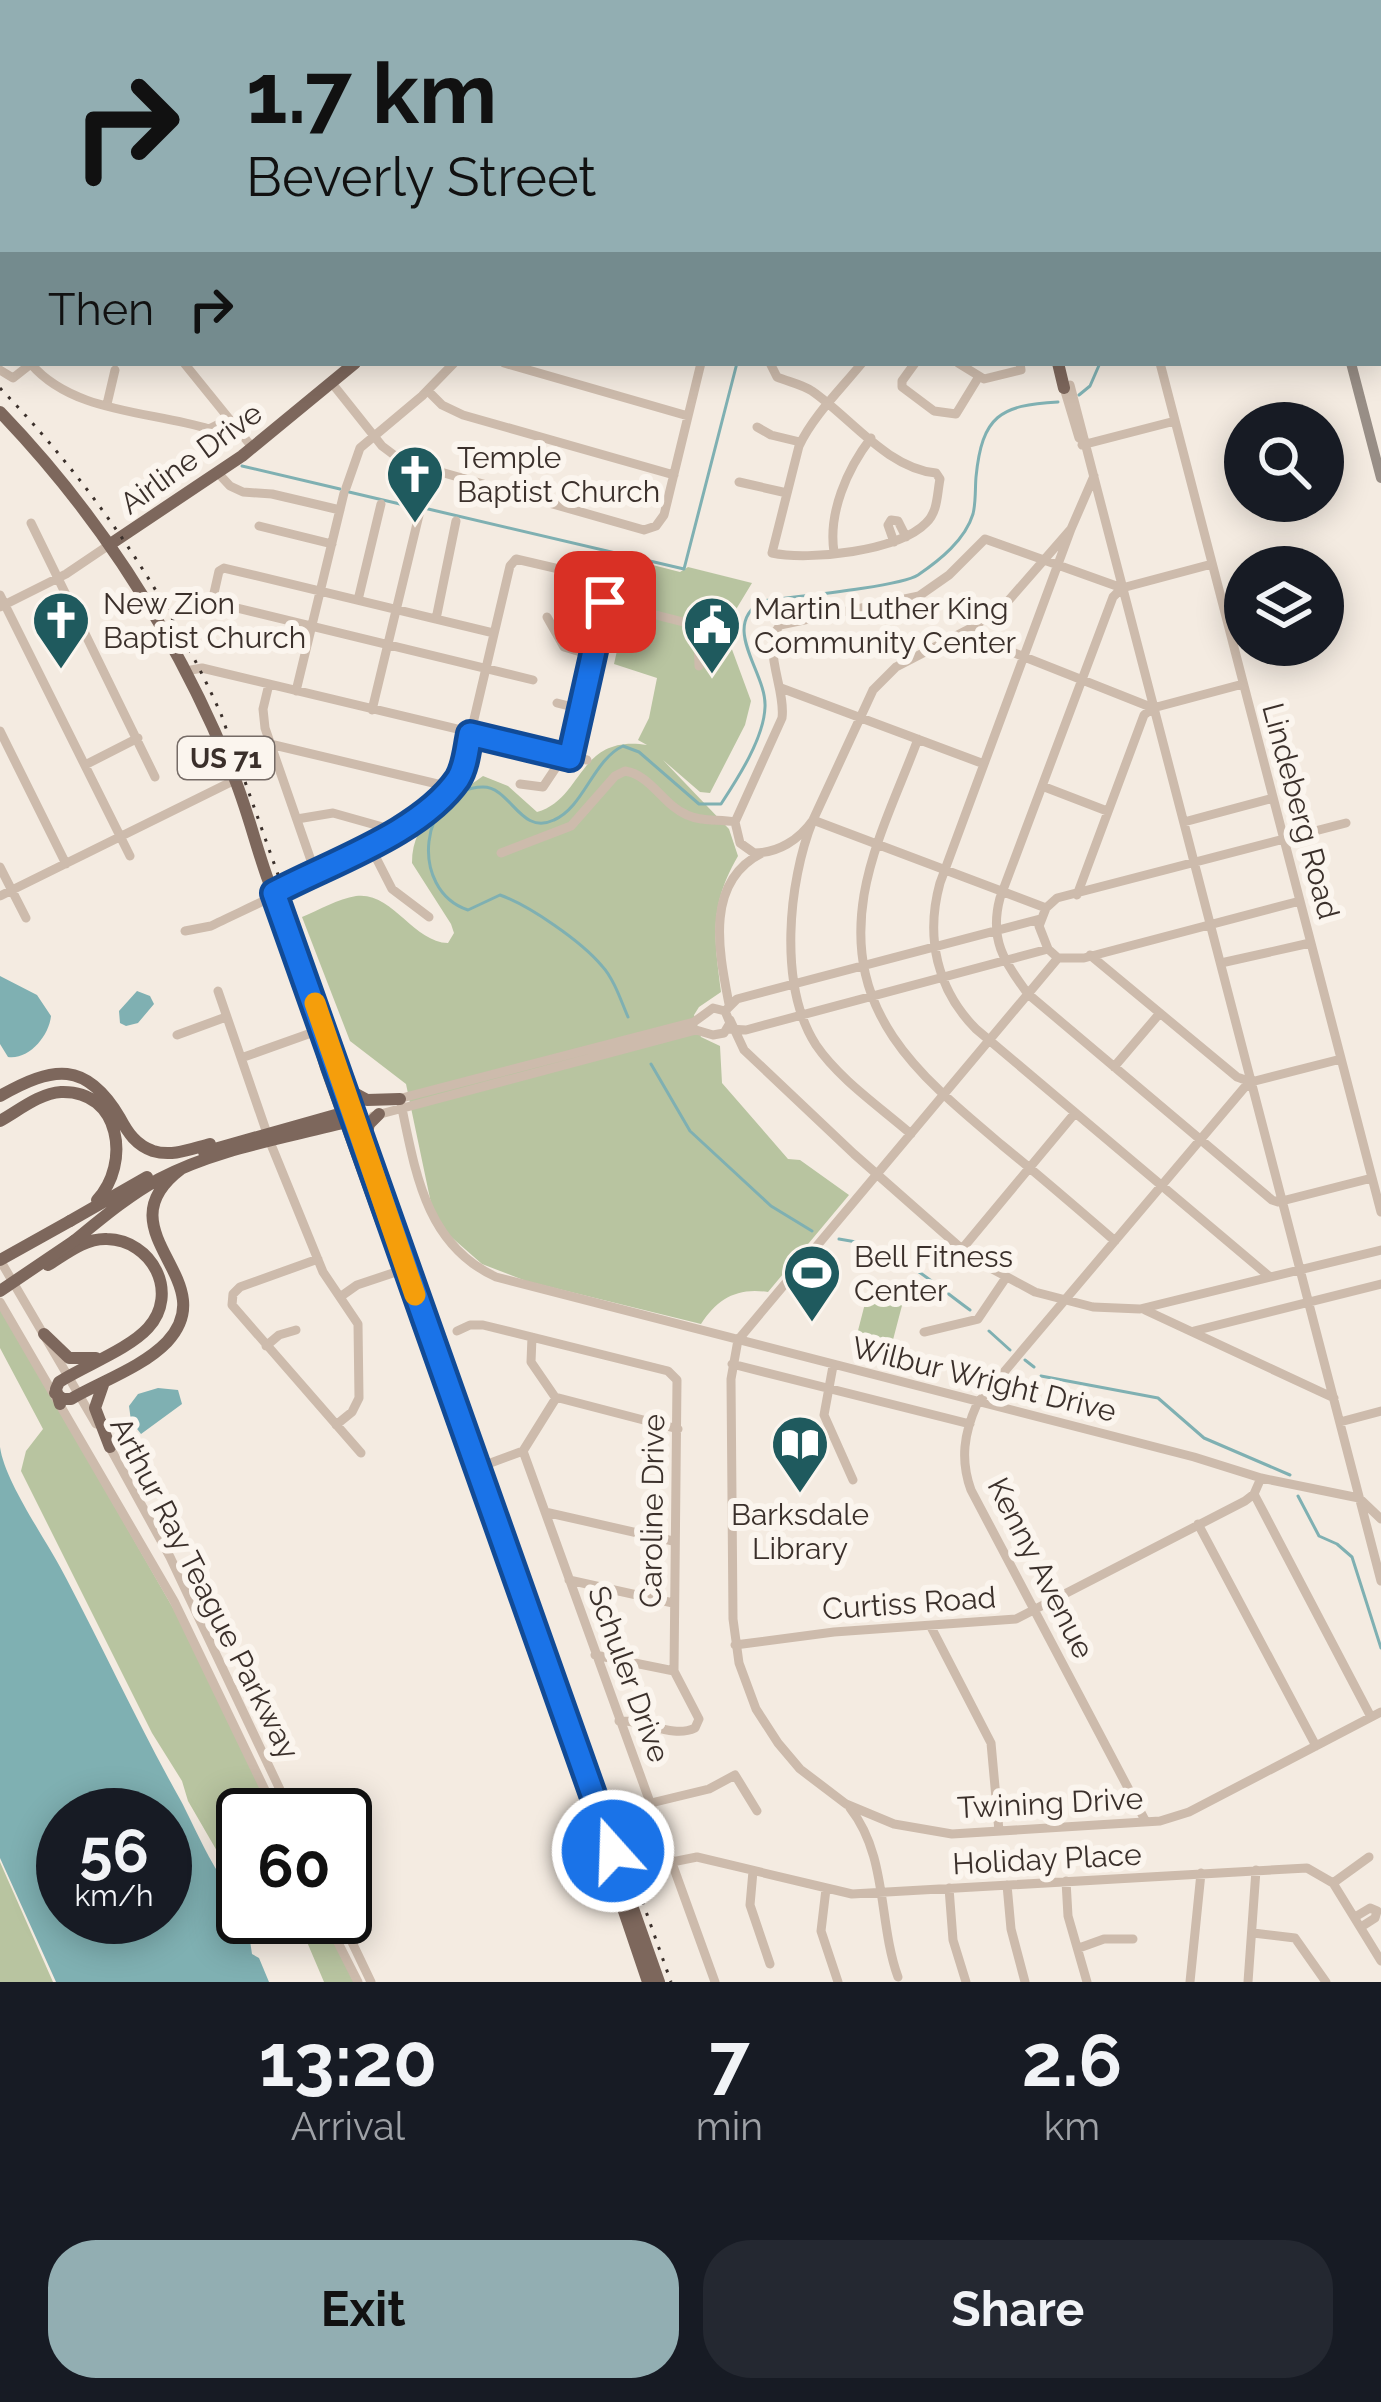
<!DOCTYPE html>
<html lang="en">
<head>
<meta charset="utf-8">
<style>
  body { margin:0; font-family:Raleway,sans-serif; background:#242831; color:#f1f3f6; height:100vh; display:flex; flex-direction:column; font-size:45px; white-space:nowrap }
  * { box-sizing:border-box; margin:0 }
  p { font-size:39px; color:#9ea1a6 }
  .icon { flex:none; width:66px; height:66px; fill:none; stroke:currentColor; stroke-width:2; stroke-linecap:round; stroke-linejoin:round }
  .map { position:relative; height:1982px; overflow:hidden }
  .sheet { display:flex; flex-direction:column; background:#171b24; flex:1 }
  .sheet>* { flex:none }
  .top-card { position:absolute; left:0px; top:0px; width:1383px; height:366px; box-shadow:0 6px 30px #0003; background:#92aeb2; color:#111; overflow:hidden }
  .buttons { position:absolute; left:1224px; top:402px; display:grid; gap:24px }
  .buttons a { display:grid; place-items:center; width:120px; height:120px; border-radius:50%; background:#171b24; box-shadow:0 6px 30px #0003; font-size:60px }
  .speed { position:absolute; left:36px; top:1788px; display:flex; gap:24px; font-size:60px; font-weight:700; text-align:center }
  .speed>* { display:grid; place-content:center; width:156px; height:156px; border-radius:50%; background:#171b24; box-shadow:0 6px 30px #0003; line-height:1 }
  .speed small { font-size:30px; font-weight:400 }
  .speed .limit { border:6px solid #111; border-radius:18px; background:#fff; color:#111 }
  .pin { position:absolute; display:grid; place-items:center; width:102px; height:102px; color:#fff; margin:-51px; border-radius:24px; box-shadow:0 6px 18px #0006 }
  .me { position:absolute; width:132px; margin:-66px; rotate:340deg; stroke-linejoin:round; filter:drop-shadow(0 0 9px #0008) }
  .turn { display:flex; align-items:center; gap:42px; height:252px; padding:0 48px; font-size:54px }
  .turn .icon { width:156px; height:156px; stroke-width:2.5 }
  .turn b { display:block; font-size:84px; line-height:102px }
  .then { display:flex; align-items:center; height:114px; padding:0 48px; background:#0003; gap:24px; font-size:45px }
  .eta { display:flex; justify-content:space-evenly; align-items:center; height:204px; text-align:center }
  .eta b { font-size:72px; font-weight:700; line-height:84px }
  .primary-button { display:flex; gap:24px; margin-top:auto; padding:24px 48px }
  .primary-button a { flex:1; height:138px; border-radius:48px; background:#92aeb2; color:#111; font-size:48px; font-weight:700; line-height:138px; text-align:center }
  .primary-button a+a { background:#242831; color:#f1f3f6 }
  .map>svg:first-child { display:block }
  .green { fill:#b8c4a0 }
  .water { fill:#7fb0b2; fill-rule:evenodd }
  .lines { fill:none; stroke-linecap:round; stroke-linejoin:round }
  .stream { stroke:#7fb0b2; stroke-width:3 }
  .taxiway { stroke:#988e86; stroke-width:10 }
  .minor { stroke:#cdbbac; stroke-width:9 }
  .major { stroke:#7d675c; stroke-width:12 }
  .rail { stroke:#3b302b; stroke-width:3; stroke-dasharray:3 9; stroke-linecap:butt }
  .major-bridge { stroke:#7d675c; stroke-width:12 }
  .route-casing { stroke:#114b97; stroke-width:30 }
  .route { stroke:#1a73e8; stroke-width:21 }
  .slow { stroke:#f59e0b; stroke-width:21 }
  .labels { text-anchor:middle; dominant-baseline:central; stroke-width:12; stroke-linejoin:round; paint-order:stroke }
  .shield { fill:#fbf5ee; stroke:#756b66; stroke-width:3 }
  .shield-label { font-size:27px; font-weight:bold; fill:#3b302b }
  .poi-label { font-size:30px; fill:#3b302b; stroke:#fbf5ee; text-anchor:start }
  .street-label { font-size:30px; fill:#3b302b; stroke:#fbf5ee }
</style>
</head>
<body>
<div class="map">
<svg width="1381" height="1982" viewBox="0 0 1381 1982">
  <rect width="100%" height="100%" fill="#f4ebe1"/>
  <path class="green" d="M637,561L680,572L688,567L752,583L732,616L730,644L751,701L745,725L710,793L700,792L663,760L729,829L738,856C709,906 714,937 721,992L699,1007L694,1015L701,1037L720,1046L722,1083L788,1159L800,1160L849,1195L768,1292C737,1287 717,1299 701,1324L526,1281L482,1264L449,1235L432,1208L406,1084L350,1041L302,917C319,910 338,899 356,896C392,891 413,942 448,943L454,933L451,924L412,863C412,817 450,800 483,776L508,786L537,812C584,799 577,734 647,745L638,740L649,718L657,678L614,664Z
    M870,1284L905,1294L888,1359L853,1350Z
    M0,1307L177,1615L273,1815H243V1896L188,1801L182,1781L152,1733L21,1471L26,1451L43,1429L0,1348Z
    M0,1862L53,1982H0Z
    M272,1917H322L354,1982H324L307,1942Z"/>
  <path class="water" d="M0,976L37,995L51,1016C49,1036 29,1060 8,1057L0,1044Z
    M137,991L150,996L154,1004L138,1023L126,1026L120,1023L119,1011Z
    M158,1388L178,1390L182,1404L141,1434L131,1421L129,1406L138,1394Z
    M0,1447C5,1483 48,1542 66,1578C105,1652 140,1728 181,1801C190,1818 215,1873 225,1881L249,1934L252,1954L259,1958L269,1982H56L0,1858ZM63,1815H165V1917H63Z"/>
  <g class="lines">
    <path class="stream" d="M917,0V3
      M830,3L831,0
      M1079,395L1090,386L1100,363
      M242,466L340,489
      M349,492L400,504
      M424,508L684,569L737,363
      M628,1017C621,1001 614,979 602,966C581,941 530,906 500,895L468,910C408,890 419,788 483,787C511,787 520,836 554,820C584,807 593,760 623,746L639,752L699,804H721C738,778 764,738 765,707C767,672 719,627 762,601C792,597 899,587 918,575C940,560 965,540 973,514C976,502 975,489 976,477C982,416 1000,405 1058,402
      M651,1064L690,1131L771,1206L812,1231
      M839,1239C895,1246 926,1278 970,1310
      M989,1331L1010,1350
      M1025,1360L1034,1367
      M1041,1376L1158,1398L1204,1438L1290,1475
      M1298,1496L1319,1536L1337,1544L1352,1557L1381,1648"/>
    <path class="taxiway" d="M1333,0L1335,3
      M1380,56L1381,57
      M1380,211H1381
      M1351,363L1381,478"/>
    <path class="minor" d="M385,0L396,3
      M551,0L552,3
      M732,0L734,3
      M956,0L958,3
      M1133,0V3
      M29,3L31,0
      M159,3L162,0
      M316,3L319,0
      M708,3L713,0
      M780,3L784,0
      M0,38L3,35
      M0,166L3,163
      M0,280L3,277
      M184,363L252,447
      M504,363L688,416
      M770,363L777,377C789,382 801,384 812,391C851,418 887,468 936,473L940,479C937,494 938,512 926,523C899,551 809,561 772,553L799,446C813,416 841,389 862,363
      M915,363L902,381V387L934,411L956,414L978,378
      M958,363L984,379L1021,370L1020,363
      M1160,363L1381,1212
      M31,364C73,413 150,411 209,429L229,419
      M0,370L13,378L32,363
      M331,382L382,446L402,461L644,530L656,526L664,515L701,363
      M1070,385L1381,1581
      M1064,388L1079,438
      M428,391L442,405L463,415L674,475
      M107,404L115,370
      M757,427L771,435L800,442
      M1082,445L1175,421
      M218,473L230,486L243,492L272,494L340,510
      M739,482L787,493
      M346,488L360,448L422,396L454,363
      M31,523L155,777
      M259,526L332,544
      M1071,529L940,883C925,937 937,990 976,1029L1270,1277
      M894,542L888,525L891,520L898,521L906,537
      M834,552C828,513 847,469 871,438
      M1122,588L1113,597L1000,898C989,939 1004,962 1028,994L1272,1200L1278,1202L1372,1178
      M0,595L130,856
      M358,600L381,504
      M212,602L219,571L224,568L494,633
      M605,602L691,624L698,635L699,666
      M0,607L66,574L109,545
      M183,614L212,602L533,680
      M547,617L564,647L594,656
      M436,619L456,521
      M964,633L1153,708L1243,684
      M186,671L202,668L587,760
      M269,684L263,709L265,728L315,872
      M781,688L984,764
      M296,691L344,493
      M557,703L581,709
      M372,710L420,511
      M0,731L66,864
      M918,739C899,790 873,842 864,895C844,1016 921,1077 1003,1146C1041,1177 1078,1209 1115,1241
      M270,744L450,787
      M85,765L138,738
      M520,784L543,787L563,757
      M1042,786L1107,811
      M297,819L333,813L397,831
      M735,822L782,718C786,689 761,648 780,625L919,596L949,575L985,539L1122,588L1212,564
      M735,822L740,843L754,853C778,853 799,840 813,820L873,690L896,667L975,626L1009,600L1071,529L1094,476
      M1184,822L1273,798
      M370,846L392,889L429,917
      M501,853L571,826L615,776L625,771C651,775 663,805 687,815C702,822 718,819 735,822
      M0,867L26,918
      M1077,895L1144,715L1153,708
      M0,896L235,780
      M185,931L211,926C268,898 445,822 463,766L510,566L516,559L602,579L608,585L570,758
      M1048,949L1039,926L1046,908L1057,898L1346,823
      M1090,955L1237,1077L1251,1082
      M1058,958L738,1340L731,1379L733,1619L739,1663L756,1709L778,1743L800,1769L846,1804L894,1824L952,1834L1160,1821L1189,1812L1381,1712
      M1221,963L1310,943
      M218,991L270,1142L323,1272L358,1324L359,1398L352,1412L336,1425
      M729,1004C719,952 704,882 762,853
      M725,1011L737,999L1040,919
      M730,1020L744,1050L854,1154L972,1258L1035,1292L1093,1307L1140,1309L1381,1250
      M729,1029L746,1030L1048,949L1058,958H1084L1300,901
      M177,1035L226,1017
      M241,1058L314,1032
      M1114,1067L1160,1013
      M398,1099L694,1022L713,1008L725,1011
      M400,1099C415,1169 424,1244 496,1277L1194,1457L1261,1478L1359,1498L1381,1519
      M373,1116L696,1030L713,1035L724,1033L730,1023L725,1011
      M911,1134C880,1107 839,1079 816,1045C778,986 788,882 813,820L1046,908
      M962,1249L1075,1113
      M318,1259L240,1287L233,1294L232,1305L361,1453
      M0,1260L96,1424
      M340,1297L357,1285L408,1268
      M0,1302L174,1601L277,1815
      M1145,1310L1334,1398
      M457,1331L470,1325H483L668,1371L677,1380L674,1671L699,1719L695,1728C672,1739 644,1719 619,1721
      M1194,1331L1381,1284
      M924,1332L978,1319L1005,1279
      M532,1337L531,1362L555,1397L678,1429
      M266,1346L279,1335L296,1330
      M732,1364L970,1424
      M833,1366L824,1415L853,1480
      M1340,1422L1381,1411
      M108,1444L170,1557L292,1815
      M523,1451L715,1982
      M477,1468L523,1451L556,1398
      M1254,1494L1371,1717
      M545,1512L673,1541
      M1198,1524L1316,1746
      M569,1580L673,1603
      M931,1627L991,1743L999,1831
      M735,1645L834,1632L1016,1619L1245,1501L1254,1494L1261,1478
      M595,1655L674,1671
      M651,1803L709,1789L735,1775L757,1811
      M850,1808C888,1856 878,1922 898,1977
      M1146,1822L971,1490C960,1460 964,1433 977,1404L1244,1088L1251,1082L1341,1059
      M672,1862L697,1857L852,1894L1307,1868L1333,1883L1381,1961
      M753,1871L750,1905L770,1964
      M1066,1881L1068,1916L1087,1982
      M1333,1883L1369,1857
      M1007,1885L1011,1929L1025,1982
      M949,1888L953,1940L966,1982
      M826,1889L821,1931L838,1982
      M325,1917L358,1982
      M340,1917L371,1982
      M1355,1917L1370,1908L1377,1911L1375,1918L1361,1927
      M1253,1933L1295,1938L1326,1982
      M1079,1948L1104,1939H1133
      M1190,1982L1201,1873
      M1248,1982L1256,1870"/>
    <path class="major" d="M459,0V3
      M857,0L859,3
      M1058,363L1064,388
      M0,412C100,516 178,639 232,772C252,819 261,874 285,919
      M109,545L242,456L355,363
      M282,914L326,1068L382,1224L422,1311L659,1982
      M302,966L402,1252
      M345,1088L367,1100L400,1099
      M0,1096C53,1066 86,1060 120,1118C128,1133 136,1145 153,1151C172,1157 191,1149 210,1144
      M0,1121C18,1111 40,1093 61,1092C121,1090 131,1164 97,1200
      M365,1140L369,1124L379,1114
      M204,1152L346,1112
      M70,1221L147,1177
      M74,1241C101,1219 128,1196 159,1179C218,1148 286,1138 350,1121
      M48,1265C66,1254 85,1238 107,1239C152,1240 180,1293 148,1328C129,1349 84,1366 59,1382L56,1389L60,1404
      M44,1334L69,1358H96
      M104,1382L95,1408L110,1447
      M55,1393L63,1399H71C100,1382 143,1367 167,1342C226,1279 99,1231 181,1169
      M584,1793L648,1982"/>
    <path class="rail" d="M0,388C93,485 166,593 221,714L671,1982"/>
    <path class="major-bridge" d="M0,1260L70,1221
      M0,1291L74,1241"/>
  </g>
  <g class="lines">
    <defs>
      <path id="route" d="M605,602L570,758L470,734C467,748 466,766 458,779C421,833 330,863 274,893L613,1851"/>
    </defs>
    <use href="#route" class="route-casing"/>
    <use href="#route" class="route"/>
    <path class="slow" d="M315,1003L415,1295"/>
  </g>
  <defs>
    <symbol id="church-pin" viewBox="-11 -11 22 30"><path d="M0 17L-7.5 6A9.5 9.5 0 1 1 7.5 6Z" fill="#1f5a5e" stroke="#fbf5ee"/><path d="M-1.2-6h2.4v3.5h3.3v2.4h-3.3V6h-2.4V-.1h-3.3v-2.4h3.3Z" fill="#fff"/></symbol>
    <symbol id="civic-pin" viewBox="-11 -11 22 30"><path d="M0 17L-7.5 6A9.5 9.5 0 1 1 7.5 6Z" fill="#1f5a5e" stroke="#fbf5ee"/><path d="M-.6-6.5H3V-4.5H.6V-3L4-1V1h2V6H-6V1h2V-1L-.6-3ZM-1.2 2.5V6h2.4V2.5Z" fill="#fff"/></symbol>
    <symbol id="stadium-pin" viewBox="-11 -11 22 30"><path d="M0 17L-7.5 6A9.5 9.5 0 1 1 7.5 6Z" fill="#1f5a5e" stroke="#fbf5ee"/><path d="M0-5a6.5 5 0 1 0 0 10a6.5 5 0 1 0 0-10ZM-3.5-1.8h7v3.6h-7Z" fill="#fff"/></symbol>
    <symbol id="library-pin" viewBox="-11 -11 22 30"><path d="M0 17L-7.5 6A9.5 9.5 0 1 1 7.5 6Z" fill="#1f5a5e" stroke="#fbf5ee"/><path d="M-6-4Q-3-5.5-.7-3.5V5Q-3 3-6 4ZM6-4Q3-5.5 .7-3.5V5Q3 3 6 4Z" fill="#fff"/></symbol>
  </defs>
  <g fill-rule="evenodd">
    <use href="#church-pin" x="382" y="441" width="66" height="90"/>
    <use href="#church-pin" x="28" y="587" width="66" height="90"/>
    <use href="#civic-pin" x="679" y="592" width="66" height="90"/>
    <use href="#stadium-pin" x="779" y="1240" width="66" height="90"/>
    <use href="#library-pin" x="767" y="1411" width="66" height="90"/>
  </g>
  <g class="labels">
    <rect class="shield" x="178" y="737" width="96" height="42" rx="9"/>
    <g class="shield-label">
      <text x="226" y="758">US 71</text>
    </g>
    <g class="poi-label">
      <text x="457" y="457">Temple<tspan x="457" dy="34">Baptist Church</tspan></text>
      <text x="103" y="603">New Zion<tspan x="103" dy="34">Baptist Church</tspan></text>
      <text x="754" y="608">Martin Luther King<tspan x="754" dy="34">Community Center</tspan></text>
      <text x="854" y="1256">Bell Fitness<tspan x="854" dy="34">Center</tspan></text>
      <text x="800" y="1514" text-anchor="middle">Barksdale<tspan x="800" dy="34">Library</tspan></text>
    </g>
    <g class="street-label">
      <text transform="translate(191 458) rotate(-36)">Airline Drive</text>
      <text transform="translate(1301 811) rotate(75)">Lindeberg Road</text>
      <text transform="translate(984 1379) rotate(14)">Wilbur Wright Drive</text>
      <text transform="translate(652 1511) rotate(-89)">Caroline Drive</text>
      <text transform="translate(1041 1568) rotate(63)">Kenny Avenue</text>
      <text transform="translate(205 1588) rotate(63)">Arthur Ray Teague Parkway</text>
      <text transform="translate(909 1603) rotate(-4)">Curtiss Road</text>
      <text transform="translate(629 1674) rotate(70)">Schuler Drive</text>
      <text transform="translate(1050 1803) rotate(-3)">Twining Drive</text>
      <text transform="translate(1047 1859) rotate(-3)">Holiday Place</text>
    </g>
  </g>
</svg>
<div class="buttons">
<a><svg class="icon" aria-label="search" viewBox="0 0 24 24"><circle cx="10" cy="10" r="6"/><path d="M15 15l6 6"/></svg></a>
<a><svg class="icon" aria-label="layers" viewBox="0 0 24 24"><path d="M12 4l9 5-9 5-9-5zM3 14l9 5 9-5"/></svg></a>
</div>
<div class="speed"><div>56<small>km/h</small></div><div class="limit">60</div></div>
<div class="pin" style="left:605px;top:602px;background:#d93025"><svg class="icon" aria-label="arrive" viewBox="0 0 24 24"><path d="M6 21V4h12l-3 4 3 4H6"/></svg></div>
<svg class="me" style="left:613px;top:1851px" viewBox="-20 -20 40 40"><circle r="17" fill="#1a73e8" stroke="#fff" stroke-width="3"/><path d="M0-11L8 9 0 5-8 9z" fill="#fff"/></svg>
<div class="top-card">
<div class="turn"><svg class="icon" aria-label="right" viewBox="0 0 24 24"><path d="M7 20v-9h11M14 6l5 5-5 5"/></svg><div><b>1.7 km</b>Beverly Street</div></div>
<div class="then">Then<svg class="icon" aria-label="right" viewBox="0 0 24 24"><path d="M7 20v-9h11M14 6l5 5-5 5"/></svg></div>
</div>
</div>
<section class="sheet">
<div class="eta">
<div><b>13:20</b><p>Arrival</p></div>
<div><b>7</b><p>min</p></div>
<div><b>2.6</b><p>km</p></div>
</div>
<div class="primary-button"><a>Exit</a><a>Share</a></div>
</section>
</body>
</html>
